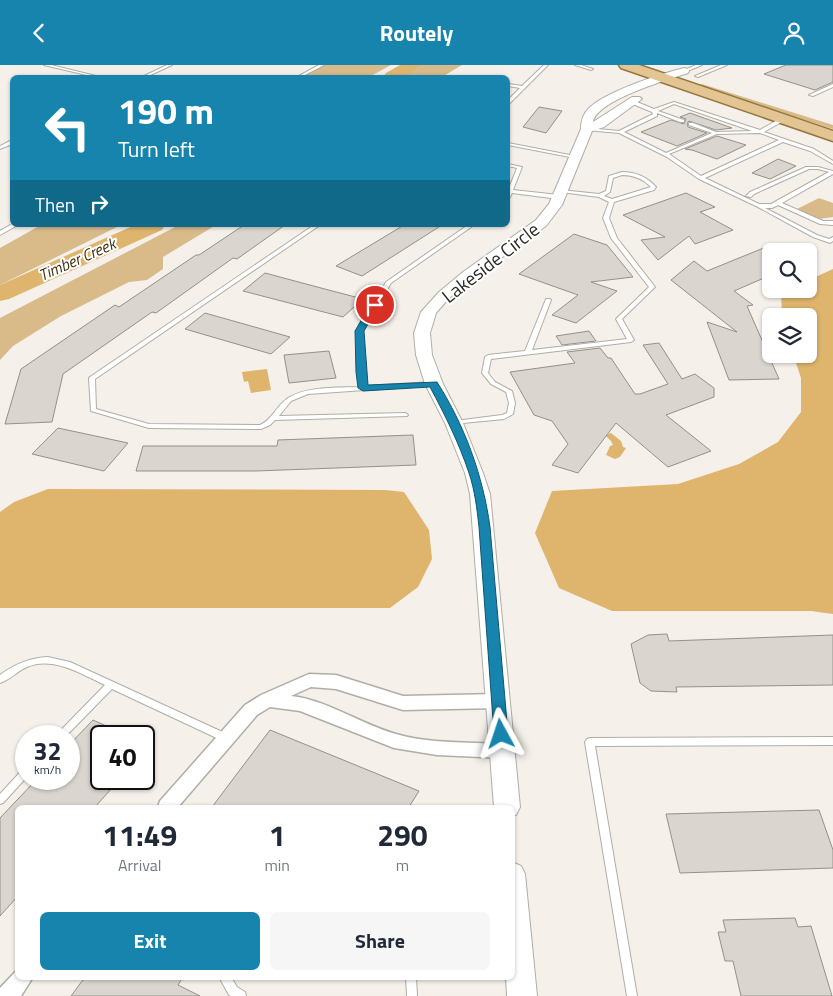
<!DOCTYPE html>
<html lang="en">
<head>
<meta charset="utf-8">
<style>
  body { margin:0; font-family:"Titillium Web",sans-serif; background:#f6f6f7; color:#1f2937; height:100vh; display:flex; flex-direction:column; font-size:19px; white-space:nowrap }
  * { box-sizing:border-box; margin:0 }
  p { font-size:16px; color:#747a83 }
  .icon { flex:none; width:28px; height:28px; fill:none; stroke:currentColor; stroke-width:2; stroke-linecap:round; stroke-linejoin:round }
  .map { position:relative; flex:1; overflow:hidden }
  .sheet { position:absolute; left:15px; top:740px; width:500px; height:175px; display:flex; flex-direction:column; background:#fff; border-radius:8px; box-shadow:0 1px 4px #0004 }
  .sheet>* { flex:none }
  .top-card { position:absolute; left:10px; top:10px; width:500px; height:152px; border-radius:8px; box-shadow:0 1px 4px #0004; background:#1684ac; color:#fff; overflow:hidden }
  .controls { position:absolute; left:762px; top:178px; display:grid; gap:10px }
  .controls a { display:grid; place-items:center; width:55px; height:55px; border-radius:8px; background:#fff; box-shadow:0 1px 4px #0004; font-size:25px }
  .speed { position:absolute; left:15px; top:660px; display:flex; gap:10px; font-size:25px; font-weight:700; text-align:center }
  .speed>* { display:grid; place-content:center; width:65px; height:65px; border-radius:50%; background:#fff; box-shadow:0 1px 4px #0004; line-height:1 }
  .speed small { font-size:12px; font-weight:400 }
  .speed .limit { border:2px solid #111; border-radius:8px; background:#fff; color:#111 }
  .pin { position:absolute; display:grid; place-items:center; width:42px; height:42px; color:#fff; margin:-21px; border:2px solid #fff; border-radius:50%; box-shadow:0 1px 5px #0007 }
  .me { position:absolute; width:55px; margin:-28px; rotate:355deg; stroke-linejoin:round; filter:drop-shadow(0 0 4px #0008) }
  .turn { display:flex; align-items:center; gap:18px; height:105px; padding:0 25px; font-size:22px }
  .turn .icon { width:65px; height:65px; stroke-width:2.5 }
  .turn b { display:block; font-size:35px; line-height:42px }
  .then { display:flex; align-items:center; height:48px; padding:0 25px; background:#0003; gap:10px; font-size:19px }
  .eta { display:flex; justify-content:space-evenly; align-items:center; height:85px; text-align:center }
  .eta b { font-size:30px; font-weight:700; line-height:35px }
  .action { display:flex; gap:10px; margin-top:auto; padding:10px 25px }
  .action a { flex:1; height:58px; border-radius:8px; background:#1684ac; color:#fff; font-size:20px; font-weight:700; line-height:58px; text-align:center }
  .action a+a { background:#f6f6f7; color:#1f2937 }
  header { display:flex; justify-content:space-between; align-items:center; height:65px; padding:0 25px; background:#1684ac; color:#fff; font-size:22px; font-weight:700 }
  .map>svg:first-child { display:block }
  .green { fill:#d9ba89 }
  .water { fill:#dfb46d }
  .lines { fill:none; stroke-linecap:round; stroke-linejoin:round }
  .river { fill:#dfb46d; fill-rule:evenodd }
  .building { fill:#dad5cf; stroke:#94908a }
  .service-casing { stroke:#b1ada6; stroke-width:2 }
  .minor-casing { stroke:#b1ada6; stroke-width:3 }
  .tertiary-casing { stroke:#b1ada6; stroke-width:2 }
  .primary-casing { stroke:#96763e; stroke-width:3 }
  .service { fill:#fff; fill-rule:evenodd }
  .minor { fill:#fff; fill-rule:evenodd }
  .tertiary { fill:#fff; fill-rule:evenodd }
  .primary { fill:#e2c592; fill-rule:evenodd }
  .route { fill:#1684ac; stroke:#0e5670 }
  .labels { text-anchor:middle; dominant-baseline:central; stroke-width:4; stroke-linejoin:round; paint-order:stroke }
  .far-water-label { font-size:16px; font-style:italic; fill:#423010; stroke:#fff }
  .street-label { font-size:19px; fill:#2c2b28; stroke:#fff }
</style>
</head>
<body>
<header><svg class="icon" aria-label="back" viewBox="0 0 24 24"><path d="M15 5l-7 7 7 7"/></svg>Routely<svg class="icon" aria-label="person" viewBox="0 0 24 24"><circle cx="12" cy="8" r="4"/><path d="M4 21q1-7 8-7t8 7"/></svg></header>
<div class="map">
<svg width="833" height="931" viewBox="0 0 833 931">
  <rect width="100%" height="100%" fill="#f5f0e9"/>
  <path class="green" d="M324,0H391L369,12H302Z
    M418,0H462L442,12H398Z
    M702,19L833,60V64L697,21Z
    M819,133L833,138V152L819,154L797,144Z
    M41,160H121L0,220V183Z
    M179,160H216L163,192V204L147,215L129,217L61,251L13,281L0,295V253Z"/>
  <path class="water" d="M833,204V549L811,546H612L559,523L535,468L552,426L678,419L739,399L778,377L801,347V313L793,289H809V251H782L781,227L788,224H809V215Z
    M267,304L271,325L251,328L248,316L244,317L242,307Z
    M611,368L621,376L623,382L626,383L620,392L615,394L606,390L610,381L613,380L611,376L605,370Z
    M48,424L386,425L404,427L429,465L432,494L418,522L390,543H0V447L14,437Z"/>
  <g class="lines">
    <path class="river" d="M400,0H421L404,12H383L386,8Z
      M135,160H165L162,165L9,234L0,236V220Z"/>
  </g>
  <path class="building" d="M786,0H833V17L815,25L764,9Z
    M539,42L562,46L546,68L523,62Z
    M690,48L732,63L716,65L689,56L687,58L688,62L707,68L677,81L641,67L671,55L684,59L686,54L680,52Z
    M717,71L746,80L717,94L692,85L685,84Z
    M778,94L796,101L770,114L752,108Z
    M686,128L715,142L700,147L733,165L695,179L689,171L658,195L641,175L665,172L623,150Z
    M244,160H285L237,194L233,193L156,248L152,247L63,309L52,357L5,359L21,304L115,240L119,242L196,190H199Z
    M404,160H442L362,211L336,201Z
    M574,169L607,180L633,212L591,217L617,226L576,258L552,250L578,230L519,209Z
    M771,180V210L734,226L753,240L747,241L779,314L729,315L707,257L737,267L671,215L694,196L707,206Z
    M265,208L321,223L363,234L343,252L243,226Z
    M205,248L290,272L271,289L185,264Z
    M589,266L596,276L562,280L556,271Z
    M659,278L682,314L695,309L714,323V332L666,350L711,386L668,402L616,358L578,408L552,400L568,379L552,356L534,350L510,307L575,298L567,287L600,283L608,293H611L635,329H640L668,319L643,280Z
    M329,286L336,313L289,318L284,290Z
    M58,363L128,378L104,406L32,389Z
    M413,370L416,400L256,406H136L143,381H277L278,375Z
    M667,569L669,576L833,570V620L676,622L677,627L651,626L640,618L631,579L648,570Z
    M93,655L128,671H101V714H120L95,742H18V831L0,851V753L37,714H69V680Z
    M270,665L419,726L409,742H212Z
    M819,745L833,785V803L680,808L666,749Z
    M795,853L798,862L811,861L832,931H741L733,896H725L718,867H726L723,855Z
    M85,912H183L178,920L200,931H71Z"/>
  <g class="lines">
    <defs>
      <path id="service" d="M44,0H51L100,12H95Z
        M167,0H172L146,12H142Z
        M319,0H324L301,12H297Z
        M544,0H548L510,38H508V35L520,23L508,21V19L522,21Z
        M575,0H581L593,4L591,5Z
        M696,0H702L685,7L682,6Z
        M721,0H727L698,12L695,11Z
        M833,19V22L813,31L809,30Z
        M628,35H632L654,44L674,37L760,65L781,53H785V55L764,67L814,84L833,96V99L810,86L783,77L705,113L759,139H771L829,107L818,104H809L754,129L751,132L746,131L750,127L806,102H818L833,106V109L782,138L823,156H833V160L820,159L778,140L772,143H765L817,170L829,174L833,172V176L830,178L813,172L758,142L699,114L667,92L619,68L587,65L585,64L587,63L619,66L653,49L652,47L628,37ZM674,39L752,66L716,67L693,58H689V60L712,68L666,88L624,67L657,51V48L680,57H684V55L658,46ZM760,68L779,75L701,111L669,89L717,69Z
        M10,76H12V79L0,84V81Z
        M508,78L575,91L577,92L575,93L508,80Z
        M508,99L522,102L513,125L559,130L562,132L559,134L512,128L510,132H508V126L517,103L508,101Z
        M622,107C636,107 647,112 656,122L654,125L614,137L609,153L617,173L655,222L622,254L634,275L631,277L491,294L488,308L495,317L512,326L515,338L513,349L504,354L453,359L452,358L455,356L502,350L507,348L509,338L506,327L491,319L482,308L485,292L488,290L525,286L546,234H550L551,235L532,285L627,274L616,254L649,222L611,173L603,153L609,137L599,132L561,127L559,126L561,125L599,129L606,126L609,111ZM622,110C634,110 643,114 651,122L612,134L604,131L610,127L613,113Z
        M12,159L18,160L0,170V166Z
        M314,160H320L95,314L96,344L149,359L260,360C272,355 277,340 288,333C307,321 337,323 360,322L358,307L357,266L386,217L468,160H474L391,218L363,266L364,307L366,321L433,317L436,319L435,320L308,329L291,336L279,351L405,348L407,349L408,350L407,351L275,355L270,360L261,364L149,363L91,346L89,313L90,312Z
        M48,592L70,597L229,670L231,673L229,676L226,677L223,676L112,624L66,671H57L58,668L105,620C81,609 54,591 27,602C17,606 10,615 0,618V610C15,599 29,593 48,592Z
        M833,672V680L595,681L637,931H627L585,677L587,674L590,673Z
        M26,703V713L3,738L0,739V729L23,704Z
        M219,912H231L237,922L245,927L246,931H231L229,930Z
        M406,912H416L417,931H407Z"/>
      <path id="minor" d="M309,609L336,610L403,631L498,629L504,631L507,636L504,641L498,643L403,645L336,624L311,622L291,631C328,635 360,659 396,669C430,679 468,677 503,679L509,681L512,686L509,691L503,693L437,690L394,683L300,646L270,642L257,650L178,742H158L160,736L245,640L261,630Z
        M18,904V912H33L21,931H0V923Z"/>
      <path id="tertiary" d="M684,3L688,4L689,6L688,8C667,15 597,35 593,57L632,32H640L642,34L604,62L592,66L562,140L546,161L473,213L449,233L436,248L430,268L432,290L443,319L463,358L483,408L490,429L520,742L516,750L512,751V742H494L470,429L465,408L445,358L425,319L416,290L414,268L421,247L439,227L463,207L536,155L549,139L581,64C581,56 583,49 589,43C607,26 660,9 684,3Z
        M512,797L521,801L525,809L537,931H507L506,912H512Z"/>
      <path id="primary" d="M619,0H639L833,66V76L621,3Z"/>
    </defs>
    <use href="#service" class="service-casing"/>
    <use href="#minor" class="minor-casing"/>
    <use href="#tertiary" class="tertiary-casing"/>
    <use href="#primary" class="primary-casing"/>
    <use href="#service" class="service"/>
    <use href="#minor" class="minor"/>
    <use href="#tertiary" class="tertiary"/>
    <use href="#primary" class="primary"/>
  </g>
  <path class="route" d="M375,237L379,240L364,266L368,320L437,317C465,361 483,411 490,462L508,669L506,673L501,675L496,673L494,669L479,462C477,444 475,426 469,408C459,378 445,350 430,322L363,326L358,323L356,307L355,266L370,240Z"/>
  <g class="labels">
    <g class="far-water-label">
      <text transform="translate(77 194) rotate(-24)">Timber Creek</text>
    </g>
    <g class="street-label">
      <text transform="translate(490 197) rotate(-38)">Lakeside Circle</text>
    </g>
  </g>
</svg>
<div class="controls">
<a><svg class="icon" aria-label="search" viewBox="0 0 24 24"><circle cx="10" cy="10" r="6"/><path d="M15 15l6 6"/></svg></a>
<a><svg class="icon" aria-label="layers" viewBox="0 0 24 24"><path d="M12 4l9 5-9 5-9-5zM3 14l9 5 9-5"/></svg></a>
</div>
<div class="speed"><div>32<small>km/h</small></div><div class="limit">40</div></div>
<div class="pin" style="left:375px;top:240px;background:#d93025"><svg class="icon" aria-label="arrive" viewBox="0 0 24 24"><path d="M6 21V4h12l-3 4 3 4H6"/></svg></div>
<svg class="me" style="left:501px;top:669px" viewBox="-20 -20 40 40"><path d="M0-17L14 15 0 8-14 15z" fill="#1684ac" stroke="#fff" stroke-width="4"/></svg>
<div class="top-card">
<div class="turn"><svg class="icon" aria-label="left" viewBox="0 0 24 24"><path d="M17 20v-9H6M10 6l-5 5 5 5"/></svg><div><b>190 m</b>Turn left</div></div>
<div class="then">Then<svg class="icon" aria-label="right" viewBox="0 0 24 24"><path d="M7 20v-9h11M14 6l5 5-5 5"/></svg></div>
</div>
<section class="sheet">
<div class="eta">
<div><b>11:49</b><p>Arrival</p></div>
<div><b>1</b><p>min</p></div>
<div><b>290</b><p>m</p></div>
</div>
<div class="action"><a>Exit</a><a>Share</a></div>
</section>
</div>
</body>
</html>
